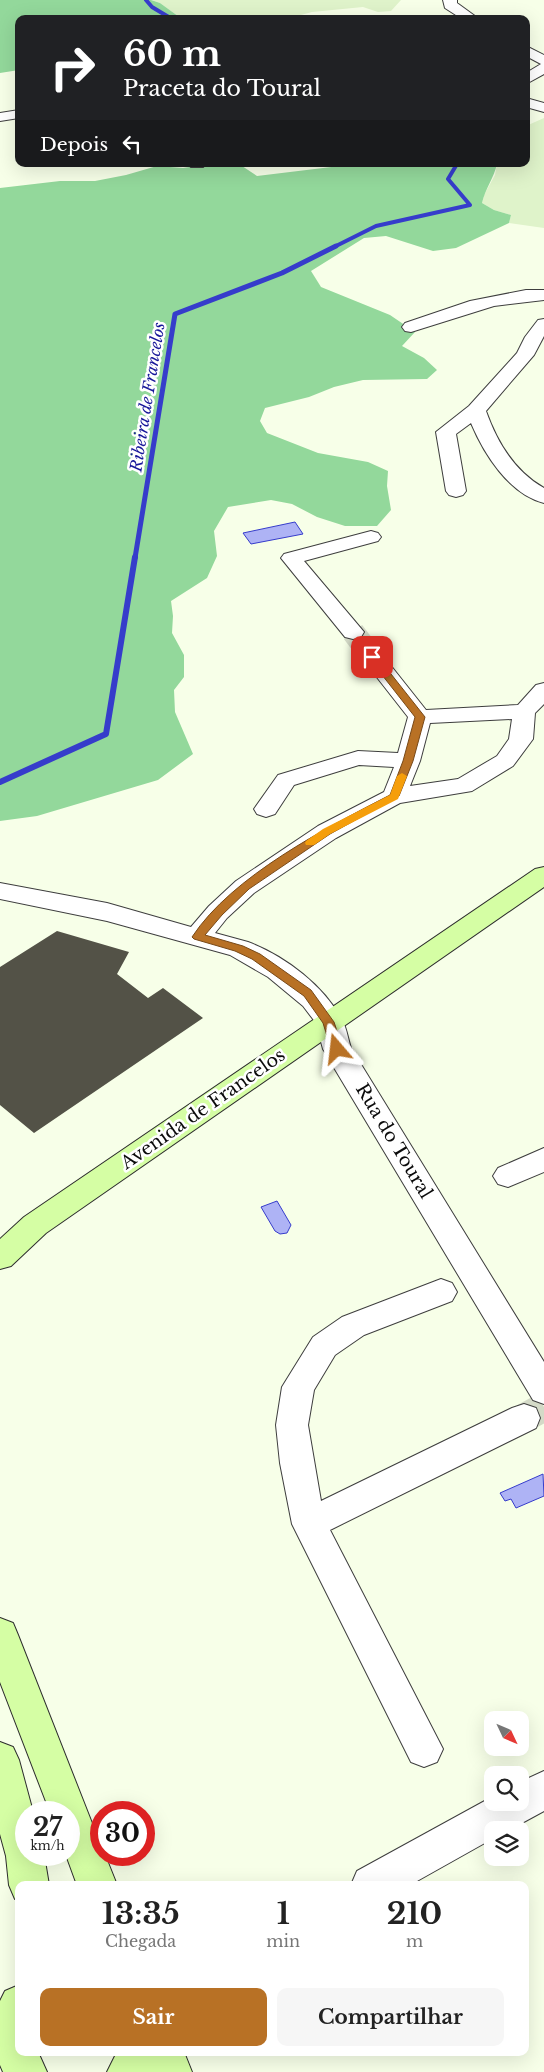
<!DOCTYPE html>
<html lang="pt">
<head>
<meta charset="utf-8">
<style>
  body { margin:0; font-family:"Libre Baskerville",serif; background:#f6f6f6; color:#222; height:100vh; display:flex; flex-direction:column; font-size:19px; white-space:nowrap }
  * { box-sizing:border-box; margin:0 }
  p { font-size:16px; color:#767676 }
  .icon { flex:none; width:28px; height:28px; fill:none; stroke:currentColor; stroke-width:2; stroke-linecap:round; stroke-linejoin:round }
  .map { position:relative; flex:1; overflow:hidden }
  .drawer { position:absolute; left:15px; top:1881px; width:514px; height:175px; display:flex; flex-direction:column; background:#fff; border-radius:10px; box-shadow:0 5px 20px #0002 }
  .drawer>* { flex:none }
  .guide { position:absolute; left:15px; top:15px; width:515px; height:152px; border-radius:10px; box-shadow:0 5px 20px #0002; background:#202124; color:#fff; overflow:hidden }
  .needle { width:32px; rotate:134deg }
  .buttons { position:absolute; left:484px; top:1711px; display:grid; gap:10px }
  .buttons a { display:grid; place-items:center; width:45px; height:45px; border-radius:10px; background:#fff; box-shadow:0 5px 20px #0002; font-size:25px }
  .speed { position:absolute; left:15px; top:1801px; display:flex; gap:10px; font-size:25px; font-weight:700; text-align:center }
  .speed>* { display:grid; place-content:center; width:65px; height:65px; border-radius:50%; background:#fff; box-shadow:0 5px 20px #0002; line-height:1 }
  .speed small { font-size:12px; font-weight:400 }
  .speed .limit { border:8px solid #d22; background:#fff; color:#111 }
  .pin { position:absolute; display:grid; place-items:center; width:42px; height:42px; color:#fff; margin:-21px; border-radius:10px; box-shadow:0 2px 8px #0006 }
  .me { position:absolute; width:55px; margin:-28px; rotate:343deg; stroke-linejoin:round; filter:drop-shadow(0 0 4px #0008) }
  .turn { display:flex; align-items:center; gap:18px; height:105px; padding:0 25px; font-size:22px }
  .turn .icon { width:65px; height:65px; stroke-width:2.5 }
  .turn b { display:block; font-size:35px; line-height:42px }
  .then { display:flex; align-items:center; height:48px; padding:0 25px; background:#0003; gap:10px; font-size:19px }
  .eta { display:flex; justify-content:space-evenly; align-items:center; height:85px; text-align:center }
  .eta b { font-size:30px; font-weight:700; line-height:35px }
  .action { display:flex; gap:10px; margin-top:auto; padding:10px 25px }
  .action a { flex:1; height:58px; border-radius:10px; background:#b87125; color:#fff; font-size:20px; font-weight:700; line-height:58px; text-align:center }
  .action a+a { background:#f6f6f6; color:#222 }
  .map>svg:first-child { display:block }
  .farmland { fill:#dff3ca }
  .forest { fill:#93d89b }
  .water { fill:#aeb3f5; stroke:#363ccb }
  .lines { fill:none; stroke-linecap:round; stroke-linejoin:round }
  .stream-far2 { stroke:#363ccb; stroke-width:4 }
  .stream-far1 { stroke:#363ccb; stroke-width:5 }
  .stream { stroke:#363ccb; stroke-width:6 }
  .building { fill:#535247 }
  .minor-tunnel-far1 { stroke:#d4dac7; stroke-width:23; stroke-dasharray:23 12; stroke-linecap:butt }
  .minor-tunnel { stroke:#d4dac7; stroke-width:29; stroke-dasharray:29 15; stroke-linecap:butt }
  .minor-casing { stroke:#3e3e3e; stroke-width:2 }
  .tertiary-casing { stroke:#3e3e3e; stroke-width:2 }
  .secondary-casing { stroke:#2d2d2d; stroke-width:2 }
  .minor { fill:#fff; fill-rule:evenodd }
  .tertiary { fill:#fff; fill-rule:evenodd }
  .secondary { fill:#d5fea4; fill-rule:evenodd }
  .route { fill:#b87125; stroke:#784918 }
  .slow { fill:#f59e0b }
  .labels { text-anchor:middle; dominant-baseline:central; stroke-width:5; stroke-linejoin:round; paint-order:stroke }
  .far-water-label { font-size:16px; font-style:italic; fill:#171799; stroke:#fff }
  .street-label { font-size:18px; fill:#0b0b0b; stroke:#fff }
</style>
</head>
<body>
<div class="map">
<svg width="544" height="2072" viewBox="0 0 544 2072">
  <rect width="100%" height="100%" fill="#f7ffe8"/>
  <path class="farmland" d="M151,0H401L391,11L378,12L363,7L312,12L286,19H182L160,3Z
    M544,118V228L509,223L511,215L494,210L482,203L484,195L495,175L497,164H526V126Z"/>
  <path class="forest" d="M0,0H151L160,3L182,19H19V70L0,73Z
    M208,164H239L257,176L356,164H497C494,178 485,189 482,203L494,210L511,215L509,223L456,248L433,251L386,236L364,238L311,271L321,287L390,315L415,332L402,346L424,358L437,370L427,379L363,380L334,387L309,397L265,408L260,421L267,433L318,453L368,462L388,471L387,486L391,510L377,526H345L317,517L292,504L271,500L228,507L214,531L217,556L207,578L171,601L173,616L172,633L184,655V677L174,690L175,712L193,754L158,780L37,816L0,821V188L60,181H95L126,175L157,166L183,168Z"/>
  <path class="water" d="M295,522L303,534L251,544L243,533Z
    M277,1201L291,1225L287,1233L280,1234L275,1231L261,1207Z
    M543,1474L544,1496L516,1508L511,1499L505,1501L500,1493Z"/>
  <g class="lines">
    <path class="stream-far2" d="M146,0L152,7L172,19
      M334,247L376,226L470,205L448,179L457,164"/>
    <path class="stream-far1" d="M135,558L175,314L282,273L336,246"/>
    <path class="stream" d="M0,782L106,734L135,557"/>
  </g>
  <path class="building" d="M57,931L129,952L117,974L148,998L163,988L203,1018L34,1133L0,1105V967Z"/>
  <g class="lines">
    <path class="minor-tunnel-far1" d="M353,632L372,657"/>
    <path class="minor-tunnel" d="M524,1418L544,1407"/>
    <defs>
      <path id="minor" d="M443,0H457V3L479,19H462L445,8Z
        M526,46L544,55V74L526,84V73L541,64L526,56Z
        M526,98L544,103V112L526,107Z
        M19,110V118L0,121V113Z
        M188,164H206L203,167H191Z
        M526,290H544V300L494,306L411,332L405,331L402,327L405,323L470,301Z
        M544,319V336L534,355L486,411C497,442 514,471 544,488V503C509,494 484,454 471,423L456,434L466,491L463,495L456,497L449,495L446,491L436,432L469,406L517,353L525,337L538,320Z
        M371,531L378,533L381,537L378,541L304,561L364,632L361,637L353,639L345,637L281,558L284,554Z
        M372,650L380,652L426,710L518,705L536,685L544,683V704L535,713L533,739L513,766L472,791L400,803L336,838L254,893L227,918L215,933C226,936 237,939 248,942C285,956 325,986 343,1022C347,1030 348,1039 351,1048L544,1362V1404L533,1400L327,1056L323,1049L316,1023L303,1006L268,977L230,955L107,921L0,899V883L107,903L191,927L209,906L236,881L318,826L384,792L394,767L359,765L294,785L275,814L266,817L257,814L254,809L278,775L358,751L398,753L408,717L361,657L364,652ZM512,719L509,739L497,756L458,779L410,786L420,761L430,723Z
        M544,1148V1172L508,1187L498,1184L493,1176L498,1168Z
        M441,1279L452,1283L457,1292L452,1301L364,1335L335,1355L314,1390L308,1425L321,1501L512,1408L524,1404L536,1408L540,1418L536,1428L330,1530L443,1749L437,1762L424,1767L411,1762L292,1524L280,1463L276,1425L282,1387L313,1337L342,1317Z"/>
      <path id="tertiary" d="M544,1771V1811L509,1830H492V1839L410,1885H351L357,1871L492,1797V1802H520V1782Z"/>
      <path id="secondary" d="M544,867V887L46,1233L11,1266L0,1269V1239L24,1217L535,869Z
        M0,1618L13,1623L18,1635L101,1846V1855H105L117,1885H77L66,1855H69V1812H50L0,1682Z
        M0,1742L13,1747L19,1760L33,1812H26V1855H44L49,1885H19V1900L15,1899L9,1885L6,1856L0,1834Z
        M19,1985V2052H38L47,2072H3L0,2065V2001L5,1991Z
        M117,2052H184L192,2072H107Z"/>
    </defs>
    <use href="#minor" class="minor-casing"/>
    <use href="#tertiary" class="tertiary-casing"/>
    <use href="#secondary" class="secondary-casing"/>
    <use href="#minor" class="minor"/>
    <use href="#tertiary" class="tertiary"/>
    <use href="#secondary" class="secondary"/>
  </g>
  <path class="route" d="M372,654L376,655L425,717L413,761L399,796L330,834L249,889L222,915L205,935L243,946L260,954L311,990L334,1022L343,1049L337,1053L331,1049L323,1023L304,996L252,959L235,951L194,939L192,937C232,876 326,828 390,795L403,761L415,717L368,657Z"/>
  <path class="slow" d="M402,773L407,776L398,799L330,834L314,845H306L305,843L306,841L323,829L390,795L397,776Z"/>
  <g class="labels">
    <g class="far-water-label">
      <text transform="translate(147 397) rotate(-81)">Ribeira de Francelos</text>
    </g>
    <g class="street-label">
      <text transform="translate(203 1109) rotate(-35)">Avenida de Francelos</text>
      <text transform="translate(394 1141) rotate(59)">Rua do Toural</text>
    </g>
  </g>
</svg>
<div class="buttons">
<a><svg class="needle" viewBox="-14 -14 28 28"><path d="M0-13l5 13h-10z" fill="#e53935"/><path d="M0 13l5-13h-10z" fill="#767676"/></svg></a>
<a><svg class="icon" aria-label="search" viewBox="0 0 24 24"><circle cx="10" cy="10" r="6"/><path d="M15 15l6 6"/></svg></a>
<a><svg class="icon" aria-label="layers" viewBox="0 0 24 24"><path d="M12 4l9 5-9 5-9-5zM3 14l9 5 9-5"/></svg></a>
</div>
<div class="speed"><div>27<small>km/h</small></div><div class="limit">30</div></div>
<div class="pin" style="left:372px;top:657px;background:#d93025"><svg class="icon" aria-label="arrive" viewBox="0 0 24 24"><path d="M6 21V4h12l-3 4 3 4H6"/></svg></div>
<svg class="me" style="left:337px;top:1049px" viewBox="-20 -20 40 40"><path d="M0-17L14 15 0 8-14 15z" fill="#b87125" stroke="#fff" stroke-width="4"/></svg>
<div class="guide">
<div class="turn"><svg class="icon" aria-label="right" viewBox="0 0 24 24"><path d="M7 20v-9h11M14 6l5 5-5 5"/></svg><div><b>60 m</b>Praceta do Toural</div></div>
<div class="then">Depois<svg class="icon" aria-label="left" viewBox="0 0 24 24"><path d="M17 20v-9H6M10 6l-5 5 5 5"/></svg></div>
</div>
<section class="drawer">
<div class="eta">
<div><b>13:35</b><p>Chegada</p></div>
<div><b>1</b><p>min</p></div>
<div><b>210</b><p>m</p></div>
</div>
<div class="action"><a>Sair</a><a>Compartilhar</a></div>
</section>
</div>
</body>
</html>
